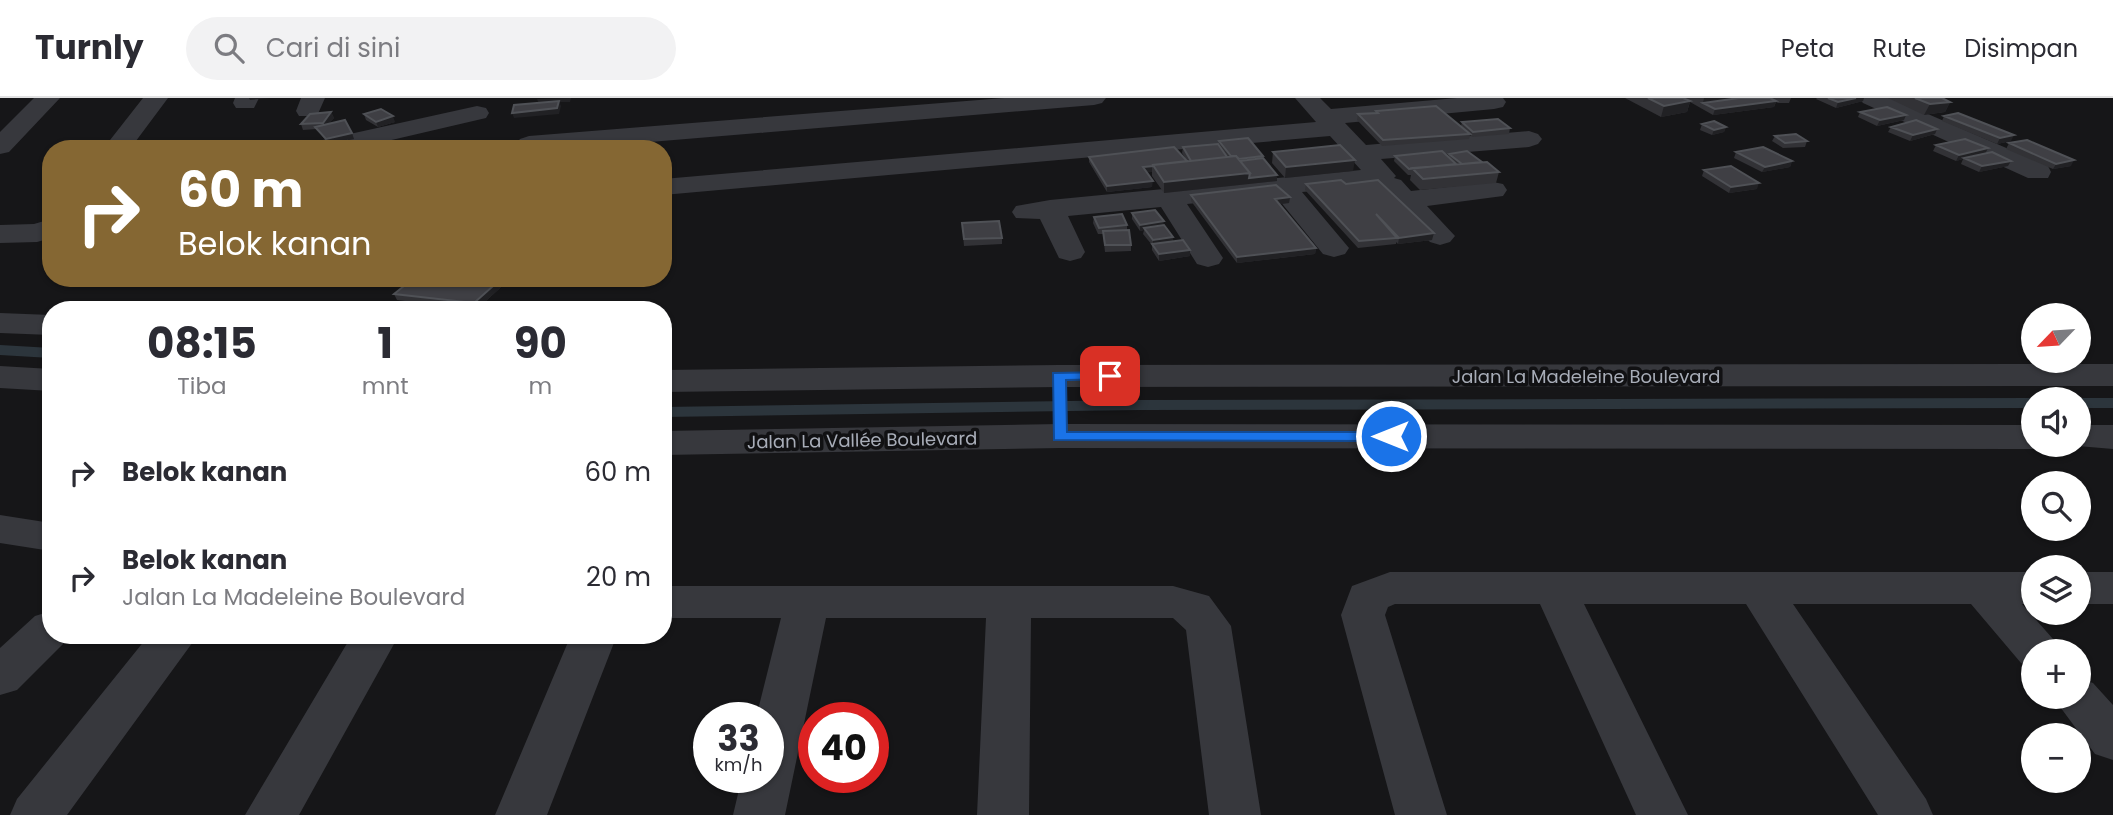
<!DOCTYPE html>
<html lang="id">
<head>
<meta charset="utf-8">
<style>
  body { margin:0; font-family:Poppins,sans-serif; background:#f2f2f3; color:#2b2b33; height:100vh; display:flex; flex-direction:column; font-size:26px; white-space:nowrap }
  * { box-sizing:border-box; margin:0 }
  p { font-size:23px; color:#7c7c81 }
  .icon { flex:none; width:38px; height:38px; fill:none; stroke:currentColor; stroke-width:2; stroke-linecap:round; stroke-linejoin:round }
  .map { position:relative; flex:1; overflow:hidden }
  .details { position:absolute; left:42px; top:203px; width:630px; height:343px; display:flex; flex-direction:column; background:#fff; border-radius:28px; box-shadow:0 2px 5px #0004 }
  .details>* { flex:none }
  .banner { position:absolute; left:42px; top:42px; width:630px; height:147px; border-radius:28px; box-shadow:0 2px 5px #0004; background:#856733; color:#fff; overflow:hidden }
  .needle { width:46px; rotate:245deg }
  .tools { position:absolute; left:2021px; top:205px; display:grid; gap:14px }
  .tools a { display:grid; place-items:center; width:70px; height:70px; border-radius:50%; background:#fff; box-shadow:0 2px 5px #0004; font-size:35px }
  .speed { position:absolute; left:693px; top:604px; display:flex; gap:14px; font-size:35px; font-weight:700; text-align:center }
  .speed>* { display:grid; place-content:center; width:91px; height:91px; border-radius:50%; background:#fff; box-shadow:0 2px 5px #0004; line-height:1 }
  .speed small { font-size:18px; font-weight:400 }
  .speed .limit { border:10px solid #d22; background:#fff; color:#111 }
  .pin { position:absolute; display:grid; place-items:center; width:60px; height:60px; color:#fff; margin:-30px; border-radius:14px; box-shadow:0 4px 10px #0006 }
  .me { position:absolute; width:77px; margin:-38px; rotate:270deg; stroke-linejoin:round; filter:drop-shadow(0 0 5px #0008) }
  .turn { display:flex; align-items:center; gap:24px; height:147px; padding:0 21px; font-size:32px }
  .turn .icon { width:91px; height:91px; stroke-width:2.5 }
  .turn b { display:block; font-size:49px; line-height:60px }
  .eta { display:flex; justify-content:space-evenly; align-items:center; height:119px; text-align:center }
  .eta b { font-size:42px; font-weight:700; line-height:49px }
  ul { padding:0; list-style:none }
  li { display:flex; align-items:center; gap:21px; height:105px; padding:0 21px }
  li div { flex:1 }
  li b { display:block; font-size:26px }
  li em { font-style:normal }
  header { display:flex; align-items:center; gap:42px; box-sizing:border-box; height:98px; padding:0 35px; background:#fff; border-bottom:2px solid #e1e1e2 }
  header strong { font-size:33px }
  nav { display:flex; gap:38px; margin-inline-start:auto; font-size:24px }
  .search { width:490px; height:63px; background:#f2f2f3; display:flex; align-items:center; gap:18px; box-sizing:border-box; padding:0 24px; border-radius:38px; color:#7c7c81; font-size:26px }
  .map>svg:first-child { display:block }
  .lines { fill:none; stroke-linecap:round; stroke-linejoin:round }
  .stream { stroke:#2c353c; stroke-width:10 }
  .minor { fill:#37383d; fill-rule:evenodd }
  .wall { fill:#323236 }
  .shaded-wall { fill:#212124 }
  .building { fill:#3f3f44; stroke:#4f5156; stroke-width:2 }
  .route { fill:#1a73e8; stroke:#114b97; stroke-width:2 }
  .labels { text-anchor:middle; dominant-baseline:central; stroke-width:7; stroke-linejoin:round; paint-order:stroke }
  .street-label { font-size:18px; fill:#a8adb8; stroke:#111113 }
</style>
</head>
<body>
<header>
<strong>Turnly</strong>
<div class="search"><svg class="icon" aria-label="search" viewBox="0 0 24 24"><circle cx="10" cy="10" r="6"/><path d="M15 15l6 6"/></svg>Cari di sini</div>
<nav><a>Peta</a><a>Rute</a><a>Disimpan</a></nav>
</header>
<div class="map">
<svg width="2113" height="717" viewBox="0 0 2113 717">
  <rect width="100%" height="100%" fill="#161618"/>
  <g class="lines">
    <path class="stream" d="M0,252L51,255
      M2079,305H2113
      M663,314L1141,307L2034,305"/>
    <path class="minor" d="M34,0H60L9,54L0,56V34Z
      M143,0H168L130,51H103Z
      M235,0H259L254,10H236L233,5Z
      M301,0H325L317,18H299L296,13Z
      M1004,0H1106L1102,5L1094,7L566,51H519L516,46L520,41L529,38Z
      M1295,0H1320L1331,11L1457,0H1503L1506,4L1503,9L1494,11L1345,25L1366,47L1529,33L1538,36L1542,41L1538,46L1529,49L1381,61L1396,78L1394,80L1401,82L1411,93L1493,84L1503,86L1507,92L1503,98L1427,108L1455,138L1450,144L1440,147L1430,144L1381,94L1378,87L1302,94L1349,150L1345,156L1334,159L1323,156L1275,97L1187,106L1223,160L1219,166L1208,169L1197,166L1161,109L1068,118L1085,154L1081,160L1070,163L1059,160L1040,121L1016,120L1012,114L1016,108L1050,102L1361,72L1330,38L663,97V81L1316,24Z
      M1859,0H1891L2048,68L2051,74L2048,80H2028L1863,5Z
      M477,8L486,10L489,15L486,20L353,51H305L309,45Z
      M51,121V140L37,144L0,145V127L34,126Z
      M0,215L51,217V237L0,235Z
      M2113,266V288L1059,289L663,294V272L1059,267Z
      M0,268L51,271V293L0,290Z
      M1060,326L2034,327V346H2048L2034,351L1060,350L663,357V333Z
      M2079,327H2113V351L2066,347L2079,346Z
      M0,417L51,425V453L0,445Z
      M1390,474H2034V506H2022L2053,541L2060,553H2034V569L2021,565L1971,506H1793L1926,701L1933,717H1878L1746,506H1584L1688,717H1636L1540,506H1395L1388,509L1385,517L1447,717H1395L1341,517L1352,488Z
      M2079,474H2113V506H2079Z
      M663,488H1173L1209,498L1231,528L1261,717H1209L1186,532L1173,520H1031L1029,717H977L986,520H826L785,717H733L742,679H768V620H756L781,520H663Z
      M51,513V537H70L67,542L17,592L0,597V550L35,518Z
      M149,537H198L67,717H10L17,701Z
      M352,537H399L299,717H245Z
      M571,537H617L547,717H495Z
      M2079,580L2093,585L2113,607V662L2095,656L2052,598H2079Z"/>
  </g>
  <path class="wall" d="M1625,0H1791L1789,5H1778L1776,4L1774,9L1713,17L1690,4L1687,14L1661,19Z
    M1817,0H1864L1863,3L1836,10L1816,1Z
    M1888,0H1942L1950,4L1945,14L1924,17Z
    M1376,13L1461,28L1462,24L1510,30L1509,36L1472,39L1470,37L1469,41L1382,48L1357,22L1358,16L1375,15Z
    M331,14L334,20L329,25L354,41L328,46L317,31L303,32L301,26Z
    M1860,14L1904,22L1877,28L1858,19Z
    M364,16L395,24L378,29L366,22Z
    M1944,18L2011,43L1997,46L1942,23Z
    M1702,26L1726,29L1724,34L1712,37L1700,32Z
    M1891,29L1937,31L1935,36L1910,43L1888,34Z
    M1775,38L1807,43L1805,49L1783,50L1772,43Z
    M1219,43L1263,60L1277,77V83L1164,95L1152,78V74H1147L1152,89L1107,94L1089,64V59L1133,54L1187,63L1182,55L1183,49L1219,48Z
    M2009,45L2071,68L2053,71L2006,51Z
    M1936,47L1988,50L1985,56L2008,68L1979,74L1961,66L1963,61L1956,63L1933,53Z
    M1273,54L1353,73L1285,80L1272,65Z
    M1736,54L1792,63L1790,69L1762,74L1734,60Z
    M1449,56L1482,64L1499,74L1496,85L1420,92L1410,82L1411,77H1408L1394,63L1395,58L1448,59Z
    M1704,72L1757,91L1729,95L1702,78Z
    M1306,86H1346L1432,142L1398,146L1396,144V146L1358,150L1305,92Z
    M1191,97L1290,99L1289,105L1280,106L1316,150L1315,156L1237,165L1191,103Z
    M1132,115L1164,127L1173,139V143L1190,158L1159,163L1152,152V147L1143,136L1144,132L1140,133L1132,121Z
    M1094,119L1127,127V132L1131,147V153L1105,154L1103,136H1098L1093,125Z
    M962,125L1002,140V146L964,148Z
    M414,180H511L476,212L397,202L394,196Z"/>
  <path class="shaded-wall" d="M249,0H271L250,2Z
    M571,0L570,4H559L561,8L559,16L514,20L512,15L539,6L537,1Z
    M1704,0H1762L1703,5Z
    M1856,0H1864L1863,3L1836,10L1838,4Z
    M1690,3L1687,14L1661,19L1664,8Z
    M1776,3L1774,9L1713,17L1715,11Z
    M1950,4L1945,14L1924,17L1930,6Z
    M331,14L334,20L325,31L323,25Z
    M1906,17L1904,22L1877,28L1880,22Z
    M393,18L395,24L378,29L376,24Z
    M1726,29L1724,34L1712,37L1714,32Z
    M1937,31L1935,36L1910,43L1913,37Z
    M352,35L354,41L328,46L326,41Z
    M2014,37L2011,43L1997,46L2000,40Z
    M1988,50L1985,56L1964,60L1963,61L1956,63L1959,57Z
    M1263,58L1262,64L1238,66L1234,61Z
    M1355,62L1353,73L1285,80L1286,69Z
    M2074,62L2071,68L2053,71L2056,66Z
    M1792,63L1790,69L1762,74L1765,69Z
    M2011,63L2008,68L1979,74L1982,68Z
    M1152,68V74L1142,75L1143,69Z
    M1250,75L1277,77V83L1164,95V84Z
    M1153,83L1152,89L1107,94V88Z
    M1759,85L1757,91L1729,95L1731,89Z
    M1290,99L1289,105L1274,107L1275,101Z
    M1164,123L1163,129L1144,130V132L1140,133V127Z
    M1434,135L1432,142L1398,146L1399,140Z
    M1173,139V145L1153,148V142Z
    M1316,150L1315,156L1237,165V159Z
    M1190,152V158L1159,163V156Z
    M502,180H511L476,212L474,205Z"/>
  <path class="building" d="M1648,0H1683L1690,3L1664,8Z
    M1739,0H1770L1776,3L1715,11L1703,5Z
    M1828,0H1856L1838,4Z
    M1915,0H1942L1950,4L1930,6Z
    M559,3L557,10L512,15L514,7Z
    M1436,8L1470,36L1383,42L1358,16L1378,15L1376,13Z
    M1887,9L1906,17L1880,22L1860,14Z
    M381,11L393,18L376,24L364,16Z
    M331,14L323,25L301,26L310,16Z
    M1958,15L2014,37L2000,40L1944,18Z
    M1498,21L1510,30L1473,34L1462,24Z
    M345,22L352,35L326,41L315,29Z
    M1916,22L1937,31L1913,37L1891,29Z
    M1714,23L1726,29L1714,32L1702,26Z
    M1796,36L1807,43L1785,45L1775,38Z
    M1248,40L1263,58L1239,61L1236,58H1231L1219,43Z
    M1965,41L1988,50L1959,57L1936,47Z
    M2027,42L2074,62L2056,66L2009,45Z
    M347,43L351,50L315,51Z
    M373,45L377,51H347Z
    M1218,46L1227,59L1191,63L1183,49Z
    M1340,47L1355,62L1286,69L1273,54Z
    M1174,49L1187,63L1153,67V68L1143,69L1153,83L1107,88L1089,59Z
    M1763,49L1792,63L1765,69L1736,54Z
    M1442,53L1456,66L1409,71L1395,58Z
    M1467,53L1482,64L1462,66L1449,56Z
    M1992,54L2011,63L1982,68L1964,60Z
    M1236,58L1250,75L1164,84L1153,67Z
    M1263,60L1277,77L1249,80L1250,75L1240,63Z
    M1487,64L1499,74L1423,81L1412,70Z
    M1731,68L1759,85L1731,89L1704,72Z
    M1341,82L1346,86L1378,82L1434,135L1399,140L1376,116L1397,140L1359,143L1306,86Z
    M1276,87L1290,99L1275,101L1316,150L1237,159L1191,97Z
    M1155,112L1164,123L1140,127L1132,115Z
    M1122,116L1127,127L1099,130L1094,119Z
    M999,123L1002,140L964,141L962,125Z
    M1164,127L1173,139L1153,142L1144,130Z
    M1129,132L1131,147H1105L1103,133Z
    M1183,142L1190,152L1159,156L1152,146Z
    M414,180H502L474,205L394,196Z"/>
  <path class="route" d="M1110,274L1115,275V281L1066,282L1067,334H1391L1399,338L1391,343L1054,342L1053,275Z"/>
  <g class="labels">
    <g class="street-label">
      <text x="1586" y="278">Jalan La Madeleine Boulevard</text>
      <text transform="translate(862 342) rotate(-1)">Jalan La Vallée Boulevard</text>
    </g>
  </g>
</svg>
<div class="tools">
<a><svg class="needle" viewBox="-14 -14 28 28"><path d="M0-13l5 13h-10z" fill="#e53935"/><path d="M0 13l5-13h-10z" fill="#7c7c81"/></svg></a>
<a><svg class="icon" aria-label="sound" viewBox="0 0 24 24"><path d="M4 9h4l5-4v14l-5-4H4zM17 9q2 3 0 6"/></svg></a>
<a><svg class="icon" aria-label="search" viewBox="0 0 24 24"><circle cx="10" cy="10" r="6"/><path d="M15 15l6 6"/></svg></a>
<a><svg class="icon" aria-label="layers" viewBox="0 0 24 24"><path d="M12 4l9 5-9 5-9-5zM3 14l9 5 9-5"/></svg></a>
<a>+</a>
<a>−</a>
</div>
<div class="speed"><div>33<small>km/h</small></div><div class="limit">40</div></div>
<div class="pin" style="left:1110px;top:278px;background:#d93025"><svg class="icon" aria-label="arrive" viewBox="0 0 24 24"><path d="M6 21V4h12l-3 4 3 4H6"/></svg></div>
<svg class="me" style="left:1391px;top:338px" viewBox="-20 -20 40 40"><circle r="17" fill="#1a73e8" stroke="#fff" stroke-width="3"/><path d="M0-11L8 9 0 5-8 9z" fill="#fff"/></svg>
<div class="banner">
<div class="turn"><svg class="icon" aria-label="right" viewBox="0 0 24 24"><path d="M7 20v-9h11M14 6l5 5-5 5"/></svg><div><b>60 m</b>Belok kanan</div></div>
</div>
<section class="details">
<div class="eta">
<div><b>08:15</b><p>Tiba</p></div>
<div><b>1</b><p>mnt</p></div>
<div><b>90</b><p>m</p></div>
</div>
<ul>
<li><svg class="icon" aria-label="right" viewBox="0 0 24 24"><path d="M7 20v-9h11M14 6l5 5-5 5"/></svg><div><b>Belok kanan</b></div><em>60 m</em></li>
<li><svg class="icon" aria-label="right" viewBox="0 0 24 24"><path d="M7 20v-9h11M14 6l5 5-5 5"/></svg><div><b>Belok kanan</b><p>Jalan La Madeleine Boulevard</p></div><em>20 m</em></li>
</ul>
</section>
</div>
</body>
</html>
